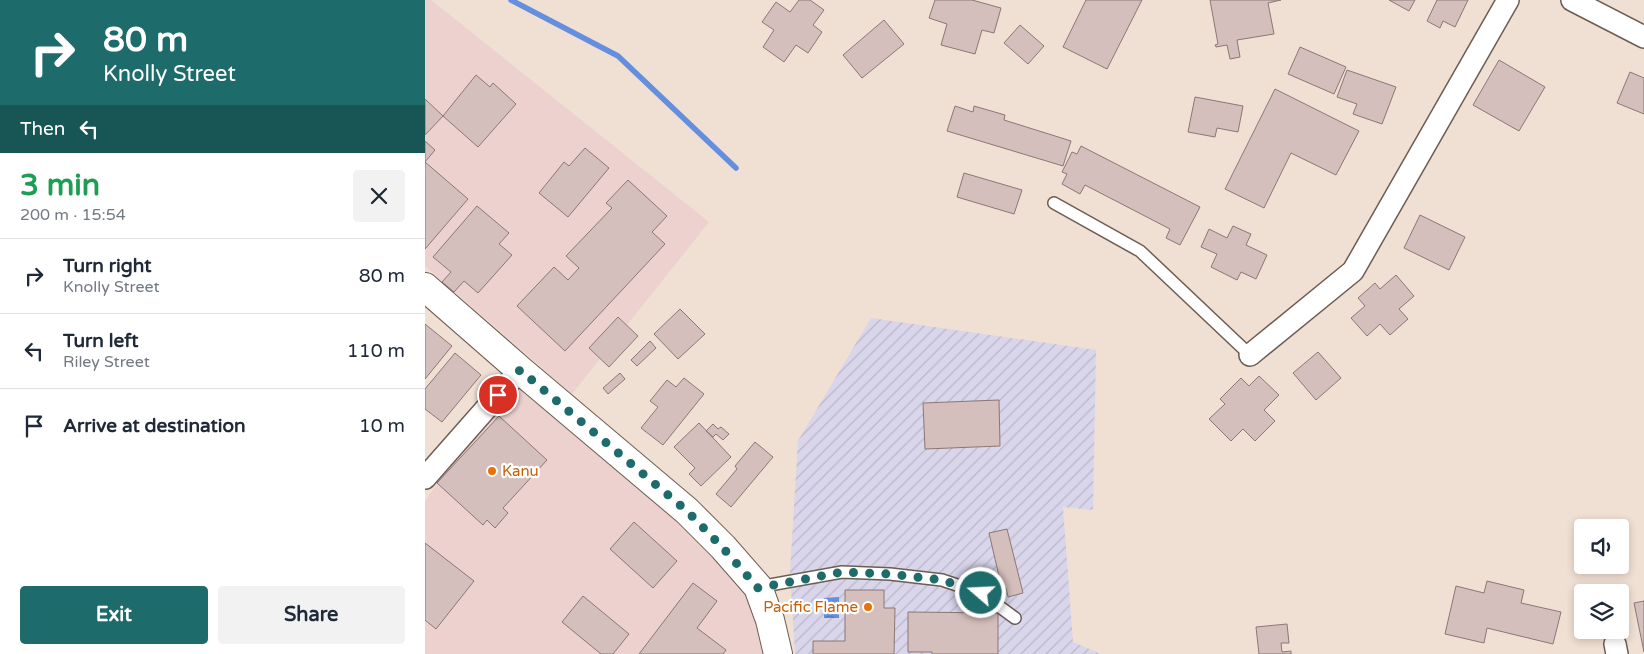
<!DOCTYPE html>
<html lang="en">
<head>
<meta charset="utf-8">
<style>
  body { margin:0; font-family:"Varela Round",sans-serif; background:#f2f2f3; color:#1f2937; height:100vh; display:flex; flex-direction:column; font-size:19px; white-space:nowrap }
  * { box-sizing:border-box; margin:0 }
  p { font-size:16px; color:#747a83 }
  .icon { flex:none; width:28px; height:28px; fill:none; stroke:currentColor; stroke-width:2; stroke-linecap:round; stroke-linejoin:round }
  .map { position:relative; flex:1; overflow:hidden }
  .side { display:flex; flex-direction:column; background:#fff; width:425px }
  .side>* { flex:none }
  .banner { background:#1e6b6b; color:#fff; overflow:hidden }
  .buttons { position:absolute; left:1149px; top:519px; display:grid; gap:10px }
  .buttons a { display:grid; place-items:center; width:55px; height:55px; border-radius:5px; background:#fff; box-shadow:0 2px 8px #0003; font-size:25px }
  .pin { position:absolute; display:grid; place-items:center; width:42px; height:42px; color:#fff; margin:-21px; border:2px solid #fff; border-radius:50%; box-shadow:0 1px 5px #0007 }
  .me { position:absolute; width:55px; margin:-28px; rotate:289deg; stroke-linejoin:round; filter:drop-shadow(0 0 4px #0008) }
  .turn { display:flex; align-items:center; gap:18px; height:105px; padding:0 20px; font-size:22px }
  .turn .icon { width:65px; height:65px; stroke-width:2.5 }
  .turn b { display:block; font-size:35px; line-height:42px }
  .then { display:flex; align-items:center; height:48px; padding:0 20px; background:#0003; gap:10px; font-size:19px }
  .round { display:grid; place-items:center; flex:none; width:52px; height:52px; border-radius:5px; background:#f2f2f3 }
  .headline { display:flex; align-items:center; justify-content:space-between; height:85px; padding:0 20px }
  h1 { font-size:30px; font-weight:700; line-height:38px; color:#1e9e55 }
  .primary-button { display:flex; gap:10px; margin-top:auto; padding:10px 20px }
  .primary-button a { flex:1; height:58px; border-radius:5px; background:#1e6b6b; color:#fff; font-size:20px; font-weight:700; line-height:58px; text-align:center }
  .primary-button a+a { background:#f2f2f3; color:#1f2937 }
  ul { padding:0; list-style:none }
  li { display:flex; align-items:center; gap:15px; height:75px; padding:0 20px; border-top:1px solid #e0e1e3 }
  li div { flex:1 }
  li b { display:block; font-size:19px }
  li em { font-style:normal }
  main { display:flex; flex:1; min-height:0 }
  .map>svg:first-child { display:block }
  .commercial { fill:#ecd1cf }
  .industrial { fill:url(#industrial-furrows) }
  .water { fill:url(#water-waves) }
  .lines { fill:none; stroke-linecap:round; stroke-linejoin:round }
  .stream { stroke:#648ede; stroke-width:5.5 }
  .building { fill:#d5bfbd; stroke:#8b7775 }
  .lane-casing { stroke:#6c5d53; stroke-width:14 }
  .street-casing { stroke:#6c5d53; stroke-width:24 }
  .secondary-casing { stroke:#6c5d53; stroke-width:30 }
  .lane { stroke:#fff; stroke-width:11 }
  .street { stroke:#fff; stroke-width:21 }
  .secondary { stroke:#fff; stroke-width:28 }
  .route { stroke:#1e6b6b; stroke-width:9; stroke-dasharray:0 16.2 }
  .food-dot { fill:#e8710a; stroke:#fff; stroke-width:2 }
  .labels { text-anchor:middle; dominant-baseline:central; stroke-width:4.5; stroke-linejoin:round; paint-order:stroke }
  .food-label { font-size:15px; fill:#c56008; stroke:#fff; text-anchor:start }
</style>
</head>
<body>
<main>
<section class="side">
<div class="banner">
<div class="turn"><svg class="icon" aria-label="right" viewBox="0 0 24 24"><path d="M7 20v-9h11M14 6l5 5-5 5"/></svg><div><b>80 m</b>Knolly Street</div></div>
<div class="then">Then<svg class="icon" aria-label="left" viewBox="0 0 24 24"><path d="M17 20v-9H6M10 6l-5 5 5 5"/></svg></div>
</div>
<div class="headline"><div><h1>3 min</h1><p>200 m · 15:54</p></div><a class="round"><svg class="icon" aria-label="close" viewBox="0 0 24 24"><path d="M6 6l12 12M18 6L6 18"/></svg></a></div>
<ul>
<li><svg class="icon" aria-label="right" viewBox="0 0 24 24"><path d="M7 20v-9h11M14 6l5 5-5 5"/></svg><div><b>Turn right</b><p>Knolly Street</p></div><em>80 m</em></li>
<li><svg class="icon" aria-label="left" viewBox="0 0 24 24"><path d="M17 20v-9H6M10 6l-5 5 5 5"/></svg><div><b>Turn left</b><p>Riley Street</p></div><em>110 m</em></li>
<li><svg class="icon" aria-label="arrive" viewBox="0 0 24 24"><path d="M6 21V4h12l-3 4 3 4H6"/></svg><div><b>Arrive at destination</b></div><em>10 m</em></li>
</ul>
<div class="primary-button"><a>Exit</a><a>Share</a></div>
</section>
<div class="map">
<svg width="1219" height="654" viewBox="0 0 1219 654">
  <defs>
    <pattern id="industrial-furrows" width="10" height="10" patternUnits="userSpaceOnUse" patternTransform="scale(1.25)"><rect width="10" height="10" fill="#d9d5eb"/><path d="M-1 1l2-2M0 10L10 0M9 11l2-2" fill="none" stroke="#bab7c9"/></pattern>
    <pattern id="water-waves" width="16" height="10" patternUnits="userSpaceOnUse" patternTransform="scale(1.25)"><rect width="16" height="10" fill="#648ede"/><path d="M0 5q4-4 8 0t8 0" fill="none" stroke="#5274b3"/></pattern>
  </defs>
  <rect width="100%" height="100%" fill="#f0dfd3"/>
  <path class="commercial" d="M0,0H6L284,222L147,394L0,266Z
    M86,381L241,509L333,587L344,654H0V501Z"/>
  <path class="industrial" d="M446,318L671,350L668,510L638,507L648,642L676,654H370L365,572L373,441Z"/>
  <path class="water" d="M414,597V618H399V598Z"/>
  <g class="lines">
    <path class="stream" d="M86,0L193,56L311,168"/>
  </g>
  <path class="building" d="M374,0H385L399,10L388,25L397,32L383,53L371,45L359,62L338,47L349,30L337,22L351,2L365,12Z
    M510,0H547L576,8L569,33L557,30L550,54L516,45L522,24L504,18Z
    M661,0H717L682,69L638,47Z
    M785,0H856L843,3L849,34L812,40L815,57L805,59L802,45L791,47L790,45L793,44Z
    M964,0H990L984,11Z
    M1012,0H1043L1030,27L1018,21L1015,28L1002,21Z
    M459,20L479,44L437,78L418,55Z
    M595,25L619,46L603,64L579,43Z
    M875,47L921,67L909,94L863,74Z
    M1074,60L1120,87L1094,131L1048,105Z
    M922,70L971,87L957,124L928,114L932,104L912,97Z
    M1205,72L1219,78V114L1192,103Z
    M51,75L65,87L68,83L91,104L53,147L18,116Z
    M850,89L934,131L911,175L866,153L839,208L800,189Z
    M770,97L818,106L813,132L792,128L790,137L763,132Z
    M0,99L18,116L0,135Z
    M530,106L548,112L549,106L580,115L579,120L646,141L638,166L522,131Z
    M0,141L10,150L0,162Z
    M656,146L775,207L755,245L741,238L745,229L660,185L655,194L637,184L642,174L637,172L647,152L652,154Z
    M160,148L184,168L143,217L114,193L139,162L144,166Z
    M0,162L43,199L0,249Z
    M539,173L597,190L589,214L532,197Z
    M203,180L242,216L227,232L240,244L140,351L92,306L129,267L143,280L154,268L141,256L187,208L181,203Z
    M52,206L84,233L74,244L87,255L53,293L39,281L29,292L17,282L26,272L8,257Z
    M995,215L1040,237L1024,270L979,248Z
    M808,226L826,234L821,245L842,255L831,279L816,272L812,280L786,267L792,254L776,247L784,229L802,238Z
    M971,275L989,296L974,309L983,319L965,335L955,324L942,336L926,318L940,306L933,298L950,283L955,289Z
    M255,309L280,334L253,359L229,334Z
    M193,317L213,336L184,367L164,348Z
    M0,324L27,346L0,379Z
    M225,341L231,348L212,366L206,360Z
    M893,352L916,378L891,400L868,373Z
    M30,353L56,375L17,422L0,409V389Z
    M195,373L200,379L183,394L178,388Z
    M834,376L854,395L839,410L850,421L830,441L818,429L806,441L784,419L800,404L795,399L816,378L824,386Z
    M259,378L279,394L238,445L216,428L233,407L225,401L242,380L251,387Z
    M574,400L575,446L500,449L498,403Z
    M74,416L122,460L78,508L83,513L70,528L62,520L58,525L12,483Z
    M274,423L306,457L276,486L264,474L270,468L249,447Z
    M288,424L293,429L296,427L304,434L298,440L291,434L288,437L281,431Z
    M330,442L348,457L306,507L291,494L312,469L310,466Z
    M209,522L252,561L228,588L185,549Z
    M582,529L598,593L583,597L581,588L577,589L564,533Z
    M0,543L49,581L11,629L0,620Z
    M1062,581L1099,590L1096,603L1136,612L1128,644L1062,628L1059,643L1020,634L1031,586L1059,593Z
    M268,583L292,601L272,628L301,650L298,654H214Z
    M420,590H459V608H470L469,654H388V641H420Z
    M158,596L204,634L188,654H176L137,622Z
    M1219,601V652L1209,603Z
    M483,612L573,613V654H507V652H483Z
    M862,624L864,643H856L857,652L866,651V654H834L831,627Z"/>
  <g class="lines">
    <defs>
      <path id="lane" d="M629,203L715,251L825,355
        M334,587L417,572L465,574L517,580L556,593L590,618"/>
      <path id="street" d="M1147,0L1219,37
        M825,355L928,271L1083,0
        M0,478L95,370
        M1190,644L1192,654"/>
      <path id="secondary" d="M0,287L95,370L262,511L298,547L333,587L345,620L353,654"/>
    </defs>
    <use href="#lane" class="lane-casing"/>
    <use href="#street" class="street-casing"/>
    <use href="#secondary" class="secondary-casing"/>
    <use href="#lane" class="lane"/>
    <use href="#street" class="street"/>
    <use href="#secondary" class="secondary"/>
  </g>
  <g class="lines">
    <path class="route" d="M73,395L95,370L262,511L298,548L333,588L417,572L465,574L517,580L556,593"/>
  </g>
  <g class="food-dot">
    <circle cx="67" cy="471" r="5"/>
    <circle cx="443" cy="607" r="5"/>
  </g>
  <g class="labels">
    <g class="food-label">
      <text x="77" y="471">Kanu</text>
      <text x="433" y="607" text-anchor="end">Pacific Flame</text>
    </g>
  </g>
</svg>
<div class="buttons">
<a><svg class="icon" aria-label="sound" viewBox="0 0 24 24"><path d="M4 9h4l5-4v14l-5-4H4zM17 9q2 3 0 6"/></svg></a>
<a><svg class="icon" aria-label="layers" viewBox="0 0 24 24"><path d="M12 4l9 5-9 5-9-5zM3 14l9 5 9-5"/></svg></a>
</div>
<div class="pin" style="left:73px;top:395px;background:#d93025"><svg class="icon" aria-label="arrive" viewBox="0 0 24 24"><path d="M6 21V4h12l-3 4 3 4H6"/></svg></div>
<svg class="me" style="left:556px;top:593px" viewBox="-20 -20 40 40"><circle r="17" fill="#1e6b6b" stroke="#fff" stroke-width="3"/><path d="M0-11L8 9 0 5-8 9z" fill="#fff"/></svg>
</div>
</main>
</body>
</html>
